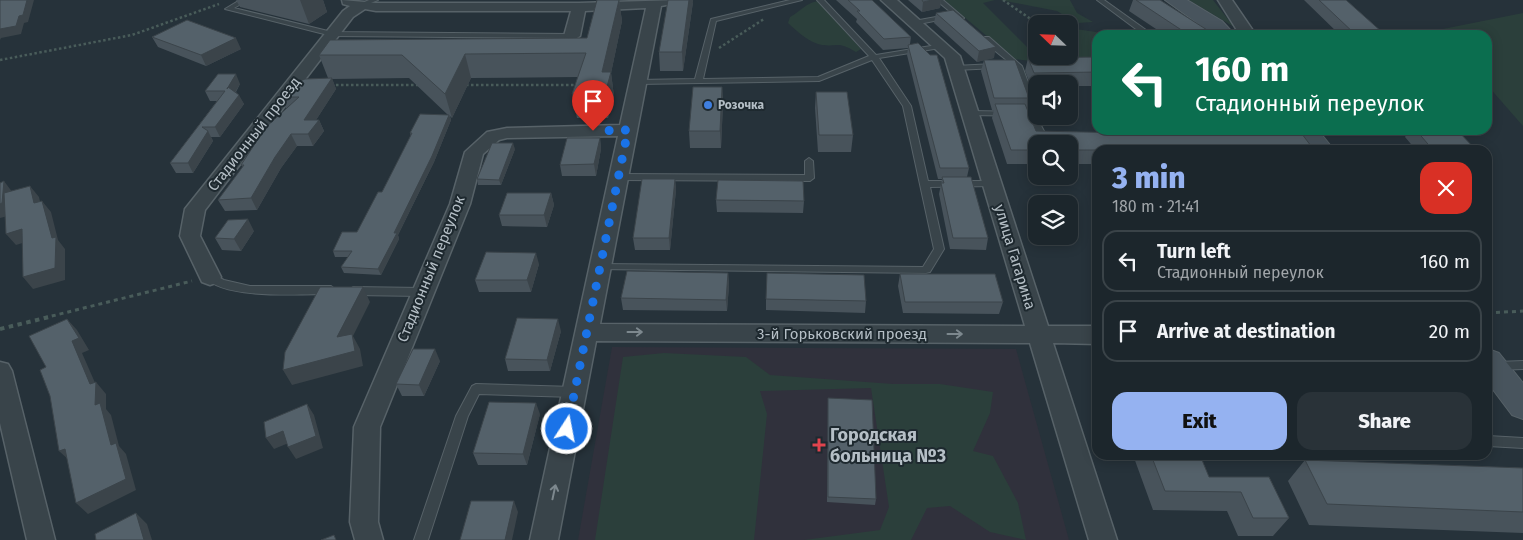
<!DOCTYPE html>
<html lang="en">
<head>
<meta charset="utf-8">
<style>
  body { margin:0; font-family:"Fira Sans",sans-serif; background:#293238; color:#f1f3f6; height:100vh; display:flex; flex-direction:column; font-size:19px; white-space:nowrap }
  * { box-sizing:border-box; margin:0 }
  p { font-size:16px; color:#a0a5a9 }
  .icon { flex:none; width:28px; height:28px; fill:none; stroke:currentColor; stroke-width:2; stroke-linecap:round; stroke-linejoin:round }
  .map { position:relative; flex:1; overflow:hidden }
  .panel { position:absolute; left:1092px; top:145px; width:400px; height:315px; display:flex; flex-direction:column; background:#1c262c; border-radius:15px; box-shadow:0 2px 12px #0003,0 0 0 1px #3a4348 }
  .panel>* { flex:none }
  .hud { position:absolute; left:1092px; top:30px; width:400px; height:105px; border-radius:15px; box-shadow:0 2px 12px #0003,0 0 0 1px #3a4348; background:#0b6e4f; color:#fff; overflow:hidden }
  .needle { width:32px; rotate:293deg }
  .controls { position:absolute; left:1028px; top:15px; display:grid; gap:10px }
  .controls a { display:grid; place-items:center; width:50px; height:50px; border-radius:10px; background:#1c262c; box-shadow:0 2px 12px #0003,0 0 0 1px #3a4348; font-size:25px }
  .pin { position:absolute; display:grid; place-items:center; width:42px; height:42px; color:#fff; margin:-51px -21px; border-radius:50% 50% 50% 0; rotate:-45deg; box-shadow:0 0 5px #0007 }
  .pin .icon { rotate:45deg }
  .me { position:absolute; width:55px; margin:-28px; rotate:11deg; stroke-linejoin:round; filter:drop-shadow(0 0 4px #0008) }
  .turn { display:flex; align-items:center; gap:18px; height:105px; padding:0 20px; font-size:22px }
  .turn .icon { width:65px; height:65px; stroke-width:2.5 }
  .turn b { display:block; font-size:35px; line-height:42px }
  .round { display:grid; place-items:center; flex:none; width:52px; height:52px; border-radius:15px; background:#293238 }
  .head { display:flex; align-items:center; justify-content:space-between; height:85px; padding:0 20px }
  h1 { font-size:30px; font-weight:800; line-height:38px; color:#95b2f1 }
  .action { display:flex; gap:10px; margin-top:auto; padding:10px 20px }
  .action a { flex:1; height:58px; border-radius:15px; background:#95b2f1; color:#111; font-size:20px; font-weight:800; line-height:58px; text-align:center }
  .action a+a { background:#293238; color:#f1f3f6 }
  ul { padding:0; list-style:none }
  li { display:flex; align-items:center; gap:15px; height:62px; margin:0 10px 8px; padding:0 10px; border:2px solid #3a4348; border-radius:15px }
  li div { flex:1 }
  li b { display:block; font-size:19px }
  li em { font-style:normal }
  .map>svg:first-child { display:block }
  .medical { fill:#30313c }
  .green { fill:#2b3f3b }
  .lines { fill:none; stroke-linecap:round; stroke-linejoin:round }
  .lane-casing { stroke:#576268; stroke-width:2 }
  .street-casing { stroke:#576268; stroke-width:3 }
  .secondary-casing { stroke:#576268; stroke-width:2 }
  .path-far2 { stroke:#495c5a; stroke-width:2.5; stroke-dasharray:2.5 2.5; stroke-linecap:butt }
  .path-far1 { stroke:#495c5a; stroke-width:3; stroke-dasharray:4 4; stroke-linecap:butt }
  .path { stroke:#495c5a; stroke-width:4; stroke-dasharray:4.5 4.5; stroke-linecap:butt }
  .lane { fill:#39444a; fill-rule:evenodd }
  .street { fill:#39444a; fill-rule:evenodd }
  .secondary { fill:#48545d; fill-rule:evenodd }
  .wall { fill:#48535b }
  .shaded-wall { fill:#3b444a }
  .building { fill:#54616a; stroke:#3b444a }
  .oneway { stroke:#7d888e }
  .route { stroke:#1a73e8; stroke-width:9; stroke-dasharray:0 16.2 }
  .shop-dot { fill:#3f7fe0; stroke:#1e292f; stroke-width:2 }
  .health-dot { fill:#e0444e; stroke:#1e292f; stroke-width:2 }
  .labels { text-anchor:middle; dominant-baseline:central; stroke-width:4; stroke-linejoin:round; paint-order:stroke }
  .far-poi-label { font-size:12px; font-weight:bold; fill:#b5bfc6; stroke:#1e292f; text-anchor:start }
  .street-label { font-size:15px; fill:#b5bfc6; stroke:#1e292f }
  .near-poi-label { font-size:18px; font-weight:bold; fill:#b5bfc6; stroke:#1e292f; text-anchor:start }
</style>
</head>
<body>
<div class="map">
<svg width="1523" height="540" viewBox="0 0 1523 540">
  <rect width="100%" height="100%" fill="#26323a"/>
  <path class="medical" d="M612,347L1016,349L1069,540H578Z"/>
  <path class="green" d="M944,0H995L983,3L1036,56L1056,58L1069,56V28L1116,35H1098L1097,58L1049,63L1014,59Z
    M1000,0H1070L1077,13L1093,22L1077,23L1057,11Z
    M1189,0H1213L1234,27Z
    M818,1L861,49L856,52C837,41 840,47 822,45C809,43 797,31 788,23L790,17C801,11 806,3 818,1Z
    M1523,13V126L1488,86V35H1442L1438,30Z
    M664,353L746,357L770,375L893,384H940L993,392L990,413L973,451L993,456L1018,503L1026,540L990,532L950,506L927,508L911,540H804L880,530L889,507L871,388L760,391L767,414L754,540H595L623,357Z"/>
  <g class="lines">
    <defs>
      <path id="lane" d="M240,0H248L234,8L332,32L572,34L576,36L574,42H568V38L332,36L225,9Z
        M369,0H378L361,7L358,5Z
        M790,0H802L716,21L703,79L818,77L869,56L817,0H824L876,55L943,44V48H940L879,58L911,106L928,181H992L995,182L996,184L995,186L930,187L944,249L930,272L926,273L596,269L595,267L600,264L923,267L934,249L903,106L872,60L819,81L638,84L634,82L638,80L695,79L711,19Z
        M936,0H943L964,18L959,19Z
        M1097,0H1104L1153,35H1144Z
        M947,15L950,17L949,18L914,25L911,23L914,21Z
        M983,37H989L1022,66L1036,104L1035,114L1046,135L1051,136V140H1040L1028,116L970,115L966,113L970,111L1028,112L1030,109L1015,67L983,41Z
        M994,64L998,66L997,68L955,70L951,68L955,66Z
        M1234,130H1242L1250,140L1249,142H1243Z
        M809,158L813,161L814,178L810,181L619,180L615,177L619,174L805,175V161Z
        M210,273L224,280L250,286H331L336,290L331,294C303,294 223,300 205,277Z
        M353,287L422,288L427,292L422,296L353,295L348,291Z
        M1523,361V369L1497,370L1493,369L1491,366L1493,363L1497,362Z
        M476,384L574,387L578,389L580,392L578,395L574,397L479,394L468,416L428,540H414L456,416L472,386Z
        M1488,436L1523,438V448L1488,446Z"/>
      <path id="street" d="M342,0L376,3H579L679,0L677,3L661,6L600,324L1025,326L945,58L881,0H897L960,56L1048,326H1098V344L1053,343L1117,540H1089L1030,343L596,341L558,540H530L618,136L507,138L499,140L483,154L470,204L380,427L378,522L383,540H355L350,522L354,427L450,204L465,152L487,132L507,128L620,125L646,8L585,11L580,36L572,41L564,36L571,11H376L365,9L353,17L205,210L200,236L221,277L218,282L210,285L202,282L180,236L185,209L343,11L350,6L343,4Z
        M1218,0H1232L1256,35H1240Z
        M0,362L8,364L12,371L55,540H27L0,423Z"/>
      <path id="secondary" d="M1165,0H1187L1222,21L1235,35H1214Z
        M1295,130H1318L1334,150H1310Z
        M1488,349L1499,353L1523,383V419L1512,415L1488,383Z"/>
    </defs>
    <use href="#lane" class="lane-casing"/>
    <use href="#street" class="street-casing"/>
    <use href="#secondary" class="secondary-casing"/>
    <path class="path-far2" d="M1003,0L1038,24
      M719,48L764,19
      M1069,49L1080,60
      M0,60L132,35L219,4
      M331,85H419
      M466,85H579
      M1182,130L1189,136"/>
    <path class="path-far1" d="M1488,313L1523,311
      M44,318L192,281"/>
    <path class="path" d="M0,329L49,317"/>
    <use href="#lane" class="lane"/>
    <use href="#street" class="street"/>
    <use href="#secondary" class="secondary"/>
  </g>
  <path class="wall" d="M236,0H323L327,12L309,24L240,7Z
    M597,0H619L622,21L611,73L614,96L608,118H577L572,94L578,77L471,78L452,118L450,116L451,120L434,162L398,235L399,239L381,275L344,273L341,267L348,257H335L333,251L357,232L382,192L411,136L410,133L448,115L409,78L332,79L336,89L316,120H319L324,131L313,146H297L281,168L257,210L225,211L218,200L243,167L241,165L287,108H286L280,97L328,78L319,55L587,38Z
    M836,0H872L911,37L910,44L969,168L967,177L988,238L986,250L950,249L939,194L942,179H938L907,55L908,48L883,50L856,22L857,19Z
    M908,0H941L940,8L922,12Z
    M1133,0H1160L1215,35H1165L1129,11Z
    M1304,0H1346L1383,33L1400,35H1340Z
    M693,2L683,71H660L659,52Z
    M936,13L994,58L984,60L1029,98L1027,107L1036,131L1219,135L1220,133L1252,132L1251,130H1299L1098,150V164H1069V144H1036V164H1007L992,118L994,110H992L981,71L984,60L977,62L934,23Z
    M152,37L241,49L206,66L158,47Z
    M1098,57V86H1069V84H1036V86H1031L1025,71L1028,58Z
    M240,84L236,92L244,104L220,137H211L213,141L193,173H176L170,163L217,101H210L205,91Z
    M722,87L723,103L721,148H690L689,131Z
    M816,92L853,135L851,152H818L815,108Z
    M1409,130H1457L1476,150H1416L1405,137Z
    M600,138L601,149L596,176H562L560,165Z
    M515,149L501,185H478L477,179Z
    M675,179L676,190L670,250H635L633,238Z
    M551,193L554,205L547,227L502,226L499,215Z
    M716,200L804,201L803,213L717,212Z
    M254,231L241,251L222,250L215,238Z
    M539,264L531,292H479L475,280Z
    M728,273L729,285L727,311L623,310L621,298Z
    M900,274L1003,302L999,314L903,313L898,286Z
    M766,299L866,301L865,313L766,310Z
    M561,331L550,371H508L505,359Z
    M440,361L424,396H402L396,384Z
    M828,398L876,499L875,505L827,502Z
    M540,414L527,465H478L473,453Z
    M1133,455H1200L1209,477H1269L1289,518L1273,536H1238L1227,511L1153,510Z
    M1305,460L1523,468V533L1309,525L1288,481Z"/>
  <path class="shaded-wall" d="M27,0H34L28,22L24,23L21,34L1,38L0,40V29L19,16Z
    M300,0H323L327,12L309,24Z
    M619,0L622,21L611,73L614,96L608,118L602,72Z
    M689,0H693V2L683,71L682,52Z
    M932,0H941L940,8L922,12L923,2Z
    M236,38L241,49L206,66L201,55Z
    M996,47L994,58L977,62L979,51Z
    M465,54L471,78L452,118L445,94Z
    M236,74L240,84L231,99L227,89Z
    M332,78L336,89L309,131L304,120Z
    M722,87L723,103L721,148L720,131Z
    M239,95L244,104L220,137L215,127Z
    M449,115L451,120L434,162L398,235L399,239L381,275L378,269L394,233Z
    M319,120L324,131L313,146L308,134Z
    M208,131L213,141L193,173L188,163Z
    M291,134L297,146L281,168L257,210L251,198L275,157Z
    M600,138L601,149L596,176L594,164Z
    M513,143L515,149L501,185L499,180Z
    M675,179L676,190L670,250L669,238Z
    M4,181L13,193L12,215L0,218V204Z
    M30,186L39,197L43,215L34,203Z
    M551,193L554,205L547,227L544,215Z
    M42,201L51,212L58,240L65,249V280L33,289L23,277L52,238Z
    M248,219L254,231L241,251L234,239Z
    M22,229L32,240L16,245L6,234Z
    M536,253L539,264L531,292L527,280Z
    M728,273L729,285L727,311L726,300Z
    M363,287L370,302L353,336L360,349L363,366L292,385L283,370L337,337Z
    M67,319L77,330L89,350L82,353L96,385V382L106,394V409L111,415L119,446L126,454L136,490L88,514L76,503L111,445L95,405L90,384L72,341Z
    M558,319L561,331L550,371L547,360Z
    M435,349L440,361L424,396L419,385Z
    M536,403L540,414L527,465L523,454Z
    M307,404L314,415L323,448L296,459L288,447Z
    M283,431L291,442L274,449L266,438Z
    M65,449L71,462L59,451Z
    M514,501L518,512L512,540H505Z
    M136,513L147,524L152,540H144Z"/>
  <path class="building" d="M0,0H27L23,15L19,16L16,26L0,29Z
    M597,0H619L602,72H611L605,94H572L586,53L465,54L445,94L402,55H319L330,40L587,38Z
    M668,0H689L682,52H659Z
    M848,0H872L911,37L884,39L857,11H860Z
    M922,0H932L923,2Z
    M1136,0H1160L1215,35H1189Z
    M1319,0H1346L1383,33H1398L1400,35H1356Z
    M953,10L996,47L979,51L936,13Z
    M187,20L236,38L201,55L152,37Z
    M918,43L930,55H937L969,168H940L908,45Z
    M1098,57V72L1034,73L1028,58Z
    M984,60H1015L1029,98H994Z
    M218,74H236L227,89L228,87L239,95L215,127H202L208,131L188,163H170L225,91H205Z
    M332,78L304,120H319L308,134H291L275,157L251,198L218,200L244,165H241L266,127L299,97H280L290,85L305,79Z
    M693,87H722L720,131H689Z
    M816,92H847L853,135H819Z
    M995,104H1025L1036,131L1221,135L1220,133L1268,131L1267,130H1299L1314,150H1069V144H1036V150H1011Z
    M420,114L449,115L432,156L394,233H397L378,269L341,267L352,251H333L342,232H357L378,192H382L412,133H410Z
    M1416,130H1457L1476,150H1433Z
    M567,138H600L594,164L560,165Z
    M492,143H513L499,180L477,179Z
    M942,177H971L988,238H953L941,183H944Z
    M642,179H675L669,238H633Z
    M718,180L803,181L804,201L716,200Z
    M4,181L2,203L0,204V183Z
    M30,186L34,203L42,201L52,238L56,237L55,268L23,277L22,229L6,234L4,193Z
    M507,193H551L544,215H499Z
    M248,219L234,239L215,238L228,220Z
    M486,252L536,253L527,280H475Z
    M627,271L728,273L726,300L621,298Z
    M767,273L864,275L866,301L766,299Z
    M900,274H995L1003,302H905Z
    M320,287H363L337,337L352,334L355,351L283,370L285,352Z
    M517,318L558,319L547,360L505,359Z
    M67,319L79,338L72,341L90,384L96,382L95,405L100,403L111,445L116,443L126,479L76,503L65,449L59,451L50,396L40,370L46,367L29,336Z
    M413,349H435L419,385L396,384Z
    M828,398L872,400L876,499L828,497Z
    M489,402L536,403L523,454L473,453Z
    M307,404L316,436L288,447L283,431L266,438L264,422Z
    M1151,455H1200L1209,477H1269L1289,518H1253L1241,492L1165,491Z
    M1305,460L1523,468V512L1327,504Z
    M471,501H514L505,540H460Z
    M136,513L144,540H96L95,534Z
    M334,535L336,540H321Z"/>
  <defs><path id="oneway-shaft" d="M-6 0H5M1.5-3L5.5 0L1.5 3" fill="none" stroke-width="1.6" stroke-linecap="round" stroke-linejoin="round" transform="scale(1.25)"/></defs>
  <g class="oneway">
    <use href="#oneway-shaft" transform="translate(635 332)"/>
    <use href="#oneway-shaft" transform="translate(955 334)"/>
    <use href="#oneway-shaft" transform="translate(554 492) rotate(-78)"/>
  </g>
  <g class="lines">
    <path class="route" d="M567,429L628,130L593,131"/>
  </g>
  <circle class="shop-dot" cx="708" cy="105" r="5"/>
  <path class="health-dot" d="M816.5 437.5h5v5h5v5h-5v5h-5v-5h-5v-5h5z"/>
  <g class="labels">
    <g class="far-poi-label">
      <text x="718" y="105">Розочка</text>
    </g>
    <g class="street-label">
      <text transform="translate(254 134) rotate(-52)">Стадионный проезд</text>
      <text transform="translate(1015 257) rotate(73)">улица Гагарина</text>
      <text transform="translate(431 269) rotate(-68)">Стадионный переулок</text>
      <text x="842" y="334">3-й Горьковский проезд</text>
    </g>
    <g class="near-poi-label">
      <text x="830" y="435">Городская<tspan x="830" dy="21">больница №3</tspan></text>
    </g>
  </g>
</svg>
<div class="controls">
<a><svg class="needle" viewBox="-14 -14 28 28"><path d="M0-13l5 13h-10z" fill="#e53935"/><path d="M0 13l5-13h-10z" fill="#a0a5a9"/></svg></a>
<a><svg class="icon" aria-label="sound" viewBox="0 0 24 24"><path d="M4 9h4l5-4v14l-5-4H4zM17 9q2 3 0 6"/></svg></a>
<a><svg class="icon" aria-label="search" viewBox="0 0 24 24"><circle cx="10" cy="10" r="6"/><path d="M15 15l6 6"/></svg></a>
<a><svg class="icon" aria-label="layers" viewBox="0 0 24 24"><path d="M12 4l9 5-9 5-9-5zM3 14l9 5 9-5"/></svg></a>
</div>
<div class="pin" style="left:593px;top:131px;background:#d93025"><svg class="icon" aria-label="arrive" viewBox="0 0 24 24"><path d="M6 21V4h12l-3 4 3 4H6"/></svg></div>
<svg class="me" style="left:567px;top:429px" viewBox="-20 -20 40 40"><circle r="17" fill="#1a73e8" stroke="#fff" stroke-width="3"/><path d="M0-11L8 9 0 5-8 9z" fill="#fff"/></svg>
<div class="hud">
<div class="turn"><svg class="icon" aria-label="left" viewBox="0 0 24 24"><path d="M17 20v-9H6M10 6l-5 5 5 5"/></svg><div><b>160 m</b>Стадионный переулок</div></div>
</div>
<section class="panel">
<div class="head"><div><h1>3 min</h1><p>180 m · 21:41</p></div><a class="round" style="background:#d93025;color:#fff"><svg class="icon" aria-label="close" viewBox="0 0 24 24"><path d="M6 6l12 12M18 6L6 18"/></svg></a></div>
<ul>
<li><svg class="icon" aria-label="left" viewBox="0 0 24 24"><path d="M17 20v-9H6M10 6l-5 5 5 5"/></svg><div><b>Turn left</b><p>Стадионный переулок</p></div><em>160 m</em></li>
<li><svg class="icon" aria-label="arrive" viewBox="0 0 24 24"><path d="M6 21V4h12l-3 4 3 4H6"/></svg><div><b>Arrive at destination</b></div><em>20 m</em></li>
</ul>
<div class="action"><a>Exit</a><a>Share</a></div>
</section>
</div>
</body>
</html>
